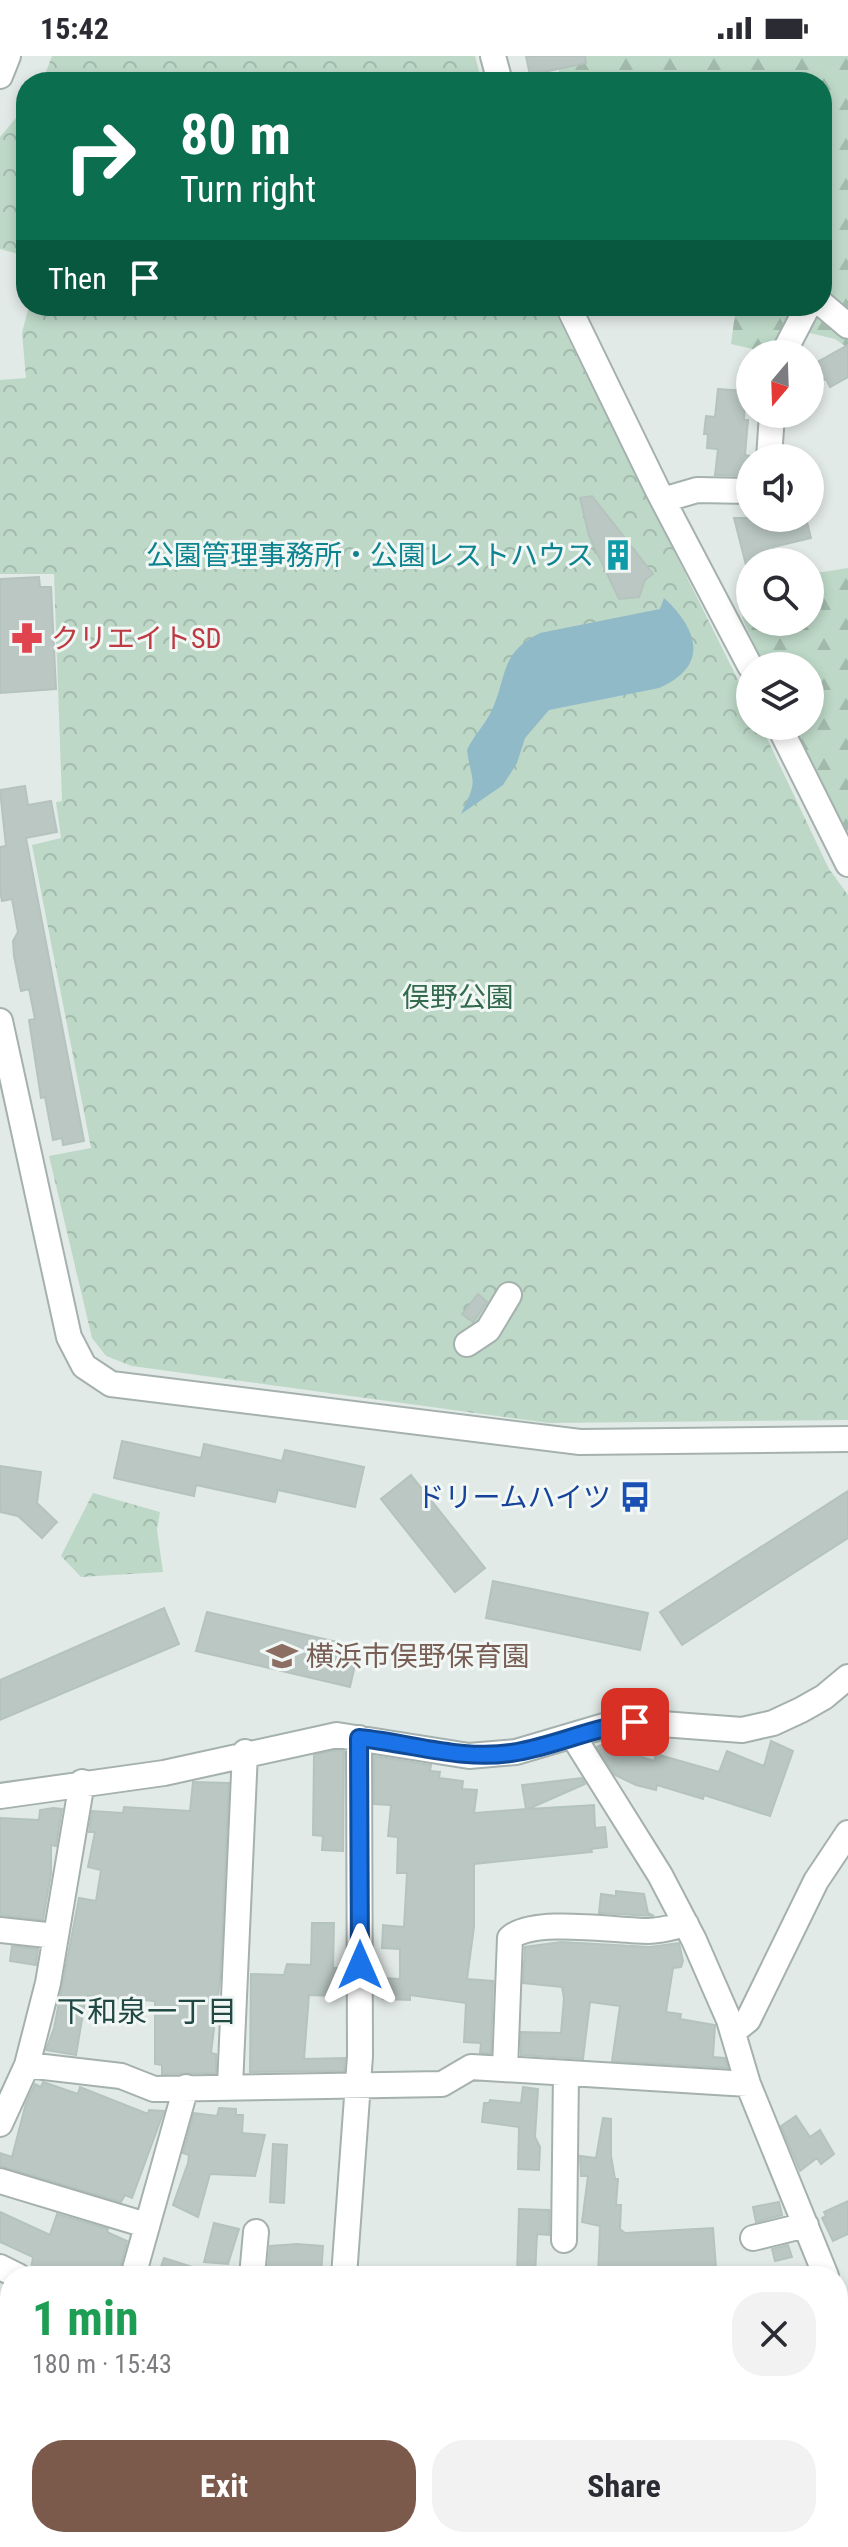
<!DOCTYPE html>
<html lang="en">
<head>
<meta charset="utf-8">
<style>
  body { margin:0; font-family:"Roboto Condensed","Noto Sans JP",sans-serif; background:#f2f2f3; color:#2b2b33; height:100vh; display:flex; flex-direction:column; font-size:30px; white-space:nowrap }
  * { box-sizing:border-box; margin:0 }
  p { font-size:26px; color:#7c7c81 }
  .icon { flex:none; width:44px; height:44px; fill:none; stroke:currentColor; stroke-width:2; stroke-linecap:round; stroke-linejoin:round }
  .map { position:relative; flex:1; overflow:hidden }
  .details { position:absolute; left:0px; top:2210px; width:848px; height:282px; display:flex; flex-direction:column; background:#fff; border-radius:32px 32px 0 0; box-shadow:0 4px 12px #0003 }
  .details>* { flex:none }
  .hud { position:absolute; left:16px; top:16px; width:816px; height:244px; border-radius:32px; box-shadow:0 4px 12px #0003; background:#0b6e4f; color:#fff; overflow:hidden }
  .needle { width:52px; rotate:199deg }
  .controls { position:absolute; left:736px; top:284px; display:grid; gap:16px }
  .controls a { display:grid; place-items:center; width:88px; height:88px; border-radius:50%; background:#fff; box-shadow:0 4px 12px #0003; font-size:40px }
  .pin { position:absolute; display:grid; place-items:center; width:68px; height:68px; color:#fff; margin:-34px; border-radius:16px; box-shadow:0 4px 12px #0006 }
  .me { position:absolute; width:88px; margin:-44px; rotate:0deg; stroke-linejoin:round; filter:drop-shadow(0 0 6px #0008) }
  .turn { display:flex; align-items:center; gap:28px; height:168px; padding:0 32px; font-size:36px }
  .turn .icon { width:104px; height:104px; stroke-width:2.5 }
  .turn b { display:block; font-size:56px; line-height:68px }
  .then { display:flex; align-items:center; height:76px; padding:0 32px; background:#0003; gap:16px; font-size:30px }
  .round { display:grid; place-items:center; flex:none; width:84px; height:84px; border-radius:32px; background:#f2f2f3 }
  .summary { display:flex; align-items:center; justify-content:space-between; height:136px; padding:0 32px }
  h1 { font-size:48px; font-weight:700; line-height:60px; color:#1e9e55 }
  .button { display:flex; gap:16px; margin-top:auto; padding:16px 32px }
  .button a { flex:1; height:92px; border-radius:32px; background:#7c5a4b; color:#fff; font-size:32px; font-weight:700; line-height:92px; text-align:center }
  .button a+a { background:#f2f2f3; color:#2b2b33 }
  .status { display:flex; justify-content:space-between; align-items:center; height:56px; padding:0 40px; background:#fff; direction:ltr }
  .status svg { height:22px; fill:currentColor }
  .map>svg:first-child { display:block }
  .forest { fill:url(#forest-firs) }
  .park { fill:url(#park-crowns) }
  .water { fill:#90bac8 }
  .building { fill:#bac7c3; stroke:#b5c3be; stroke-width:2 }
  .lines { fill:none; stroke-linecap:round; stroke-linejoin:round }
  .minor-casing { stroke:#a5b1ae; stroke-width:28 }
  .major-casing { stroke:#c2c7c6; stroke-width:28 }
  .minor { stroke:#fff; stroke-width:24 }
  .major { stroke:#6b9a93; stroke-width:24 }
  .route-casing { stroke:#114b97; stroke-width:20 }
  .route { stroke:#1a73e8; stroke-width:14 }
  .labels { text-anchor:middle; dominant-baseline:central; stroke-width:6; stroke-linejoin:round; paint-order:stroke }
  .culture-label { font-size:28px; fill:#0d838f; stroke:#f1f7f5; text-anchor:end }
  .health-label { font-size:28px; fill:#be3a42; stroke:#f1f7f5; text-anchor:start }
  .park-label { font-size:28px; fill:#336a4e; stroke:#f1f7f5 }
  .transit-label { font-size:28px; fill:#164399; stroke:#f1f7f5; text-anchor:end }
  .education-label { font-size:28px; fill:#785e54; stroke:#f1f7f5; text-anchor:start }
  .neighbourhood-label { font-size:30px; fill:#224843; stroke:#f1f7f5 }
</style>
</head>
<body>
<div class="status"><b>15:42</b><svg viewBox="0 0 49 12"><path d="M0 12V9h3v3zM5 12V6h3v6zM10 12V3h3v9zM15 12V0h3v12zM26 1h20v11H26zM47 4h2v5h-2z"/></svg></div>
<div class="map">
<svg width="848" height="2491" viewBox="0 0 848 2491">
  <defs>
    <pattern id="forest-firs" width="22" height="20" patternUnits="userSpaceOnUse" patternTransform="scale(2)"><rect width="22" height="20" fill="#bdd8c7"/><path d="M5 1l3.5 6h-7zM16 11l3.5 6h-7z" fill="#a2baac"/></pattern>
    <pattern id="park-crowns" width="20" height="18" patternUnits="userSpaceOnUse" patternTransform="scale(2)"><rect width="20" height="18" fill="#bdd8c7"/><path d="M2 6a3 3 0 1 1 6 0M12 15a3 3 0 1 1 6 0" fill="none" stroke="#a2baac"/></pattern>
  </defs>
  <rect width="100%" height="100%" fill="#e2eae7"/>
  <path class="forest" d="M564,0H848V292L835,283L793,273L774,298L731,288L736,250H822V26H555Z
    M848,512V801L790,670H810V610H763L742,561L750,555V566H810V518Z"/>
  <path class="park" d="M52,0H475L482,26H42Z
    M26,50V200L0,193V81Z
    M29,250H552L750,648V670H761L829,813L848,839V1364L549,1367L132,1310L106,1300L92,1282L49,1100L91,1092L32,789L61,782L56,746L62,745L54,518H0V324L26,322L22,277Z
    M93,1437L160,1456L157,1474L163,1516L81,1521L61,1500Z"/>
  <path class="water" d="M664,542C698,573 710,610 659,632L549,654L525,682L517,707L503,729L461,758C479,721 472,730 467,694C474,679 484,670 491,656C508,620 499,597 540,577L660,553Z"/>
  <path class="building" d="M526,0H585L586,7L530,19Z
    M848,289V321L830,331L826,323L810,329V310Z
    M718,333L746,335L744,364H748L745,399L750,400L749,420L715,419L718,393L707,392L708,378H704L706,360L715,361Z
    M592,440L653,518L645,524L639,541L619,543L589,480L580,442Z
    M734,462H806L811,482L773,491L776,501L746,509Z
    M39,521L40,531H51L56,633L0,637V523Z
    M25,730L28,749L51,745L57,776L26,782L84,1085L63,1089L62,1082L53,1084L45,1041L41,1042L29,964L35,963L29,933L21,935L14,900L13,885L18,876L12,843L2,845L0,835V791L6,790L0,734Z
    M478,1238L487,1246L473,1266L462,1258Z
    M122,1385L201,1402L204,1388L282,1405L285,1394L364,1411L355,1451L278,1434L275,1446L196,1429L194,1440L114,1422Z
    M0,1410L41,1416L37,1447L57,1466L42,1482L18,1460L0,1456Z
    M411,1419L485,1512L455,1536L381,1443Z
    M848,1435V1482L682,1589L660,1556Z
    M493,1525L648,1557L640,1594L486,1562Z
    M164,1552L179,1588L0,1664V1624Z
    M207,1556L359,1591L350,1631L196,1595Z
    M612,1684L616,1693L654,1705L656,1698L719,1716L727,1695L764,1710L771,1685L793,1695L770,1760L704,1739L703,1743L657,1729L656,1734L636,1729L615,1719L597,1691Z
    M337,1694L344,1695L343,1795L322,1794L323,1780L313,1779L314,1699Z
    M374,1700L431,1709L430,1715L440,1716L439,1722L463,1725L462,1733L477,1734L474,1757L526,1753L522,1729L582,1722L585,1728L528,1753L594,1749L595,1772L605,1771L607,1791L591,1793L592,1796L474,1808V1871L467,1923L493,1925L491,1997H480L481,1987L464,1986L466,1947L410,1939V1944L383,1943L384,1922L400,1923V1893L382,1892L383,1869L404,1871L407,1817H397L398,1781L388,1780L391,1749L374,1748Z
    M193,1726L229,1727L220,1924L211,1997L216,1998V2017L162,2018V2009L155,2008V1945L86,1940L76,1999L46,1994L54,1972L79,1842L96,1845L101,1814L88,1811L95,1776H89L92,1755L123,1757L124,1751L190,1755Z
    M53,1752L62,1753L56,1790L51,1789V1818L43,1864L0,1859V1762L39,1764L40,1754Z
    M616,1835L644,1838L648,1857L654,1860L599,1857L601,1838L616,1840Z
    M312,1867H334L333,1912H342V1928H337V1940L309,1939L304,2003L345,2002L344,2015L250,2016L251,1918L284,1919L287,1908L311,1909Z
    M561,1886L650,1891L679,1887L683,1905L681,1911L673,1912L666,1956L681,1958L680,1963L715,1969L713,2001L725,2002L728,2012L612,2005L620,1950L590,1946L583,2003L521,1999V1976L561,1977L564,1942L562,1931L523,1927L525,1891Z
    M12,1890L38,1893L36,1909L10,1905Z
    M43,2026L78,2038L80,2031L148,2058L149,2054L164,2055L132,2142L125,2139L121,2146L0,2110V2097L12,2101L26,2047L35,2028L41,2031Z
    M523,2031L538,2033L535,2081L540,2091L539,2114L518,2113L519,2071L482,2066L484,2047H489L490,2044L521,2047Z
    M219,2052L236,2053V2059H243L242,2077L265,2079L255,2120L210,2118L198,2161L173,2149L188,2107L189,2099L183,2097L194,2057L217,2060Z
    M796,2060L810,2081L820,2074L834,2098L821,2108L817,2102L800,2115L781,2070Z
    M603,2062L611,2063V2100L615,2123H618L616,2149H621L620,2173L625,2177L713,2172L716,2212L660,2216L661,2220H598L600,2170L582,2166L588,2120H581L580,2100L596,2102Z
    M273,2088L287,2089L284,2147L270,2146Z
    M848,2145V2178L833,2185L822,2162L826,2160L824,2156Z
    M779,2146L782,2159L756,2166L753,2151Z
    M519,2153L549,2154V2179L537,2178L535,2220H517Z
    M0,2156L50,2179L57,2158L108,2173L107,2176L127,2185L118,2220H53L31,2214L33,2201L0,2186Z
    M214,2167L239,2173L228,2208L204,2206Z
    M297,2188L323,2190L321,2220H295L296,2212L268,2211L270,2190Z
    M788,2189L792,2201L775,2205L772,2193Z
    M164,2202L211,2217L210,2220H158Z"/>
  <g class="lines">
    <defs>
      <path id="minor" d="M493,0L500,26
        M0,20L8,0
        M822,248L848,270
        M568,250L657,433L750,610
        M783,298L808,250
        M769,402L772,358
        M663,444L697,434L750,435
        M779,670L848,808
        M0,965L69,1281L84,1310L111,1328L580,1386L848,1383
        M467,1288L488,1274L509,1239
        M573,1680L660,1819L694,1884L729,1964L748,2028L826,2220
        M0,1740L164,1717L337,1679L469,1700L516,1696L604,1670L635,1666L742,1674L773,1667L801,1654L824,1641L848,1621
        M0,1874L56,1880
        M733,1976L748,1964L816,1825L848,1777
        M27,2009L121,2020L154,2033L442,2028L471,2011L748,2028
        M505,2013L510,1882C533,1861 616,1875 648,1875C661,1875 674,1871 686,1868
        M230,2030L245,1696
        M0,2068L27,2009L48,1927L82,1726
        M0,2125L146,2169
        M753,2182L806,2169
        M564,2184L566,2017
        M0,2211L18,2220
        M133,2220L186,2031
        M252,2220L256,2176
        M344,2220L360,2000L359,1682
        M838,2251L848,2276
        M109,2482L116,2491
        M224,2491L226,2482
        M331,2491L332,2482"/>
      <path id="major" d="M0,2441L10,2454
        M31,2482L37,2491"/>
    </defs>
    <use href="#minor" class="minor-casing"/>
    <use href="#major" class="major-casing"/>
    <use href="#minor" class="minor"/>
    <use href="#major" class="major"/>
  </g>
  <g class="lines">
    <defs>
      <path id="route" d="M360,1909L359,1682C411,1687 464,1706 517,1696C557,1689 594,1671 635,1666"/>
    </defs>
    <use href="#route" class="route-casing"/>
    <use href="#route" class="route"/>
  </g>
  <defs>
    <symbol id="building-bare" viewBox="-9 -9 18 18"><path d="M-4-6H4V6H1V3H-1V6H-4ZM-2.5-4.3h1.7v1.8h-1.7ZM.8-4.3h1.7v1.8H.8ZM-2.5-1h1.7V.8h-1.7ZM.8-1h1.7V.8H.8Z" fill="#0f9aa8" stroke="#f1f7f5" stroke-width="2.5" paint-order="stroke"/></symbol>
    <symbol id="pharmacy-bare" viewBox="-9 -9 18 18"><path d="M-2-6h4v4h4v4h-4v4h-4v-4h-4v-4h4Z" fill="#e0444e" stroke="#f1f7f5" stroke-width="2.5" paint-order="stroke"/></symbol>
    <symbol id="bus-bare" viewBox="-9 -9 18 18"><path d="M-5-6H5V4H4V6H2V4H-2V6H-4V4H-5ZM-3.5-4V0h7V-4ZM-3.5 1.2v1.5H-2V1.2ZM2 1.2v1.5H3.5V1.2Z" fill="#1a4fb4" stroke="#f1f7f5" stroke-width="2.5" paint-order="stroke"/></symbol>
    <symbol id="school-bare" viewBox="-9 -9 18 18"><path d="M0-5L7-2L0 1L-7-2ZM-4 1L0 2.5L4 1V4Q0 6-4 4Z" fill="#8d6e63" stroke="#f1f7f5" stroke-width="2.5" paint-order="stroke"/></symbol>
  </defs>
  <g fill-rule="evenodd">
    <use href="#building-bare" x="596" y="477" width="44" height="44"/>
    <use href="#pharmacy-bare" x="5" y="560" width="44" height="44"/>
    <use href="#bus-bare" x="613" y="1419" width="44" height="44"/>
    <use href="#school-bare" x="260" y="1578" width="44" height="44"/>
  </g>
  <g class="labels">
    <g class="culture-label">
      <text x="594" y="499">公園管理事務所・公園レストハウス</text>
    </g>
    <g class="health-label">
      <text x="51" y="582">クリエイトSD</text>
    </g>
    <g class="park-label">
      <text x="458" y="941">俣野公園</text>
    </g>
    <g class="transit-label">
      <text x="611" y="1441">ドリームハイツ</text>
    </g>
    <g class="education-label">
      <text x="306" y="1600">横浜市俣野保育園</text>
    </g>
    <g class="neighbourhood-label">
      <text x="147" y="1955">下和泉一丁目</text>
    </g>
  </g>
</svg>
<div class="controls">
<a><svg class="needle" viewBox="-14 -14 28 28"><path d="M0-13l5 13h-10z" fill="#e53935"/><path d="M0 13l5-13h-10z" fill="#7c7c81"/></svg></a>
<a><svg class="icon" aria-label="sound" viewBox="0 0 24 24"><path d="M4 9h4l5-4v14l-5-4H4zM17 9q2 3 0 6"/></svg></a>
<a><svg class="icon" aria-label="search" viewBox="0 0 24 24"><circle cx="10" cy="10" r="6"/><path d="M15 15l6 6"/></svg></a>
<a><svg class="icon" aria-label="layers" viewBox="0 0 24 24"><path d="M12 4l9 5-9 5-9-5zM3 14l9 5 9-5"/></svg></a>
</div>
<div class="pin" style="left:635px;top:1666px;background:#d93025"><svg class="icon" aria-label="arrive" viewBox="0 0 24 24"><path d="M6 21V4h12l-3 4 3 4H6"/></svg></div>
<svg class="me" style="left:360px;top:1909px" viewBox="-20 -20 40 40"><path d="M0-17L14 15 0 8-14 15z" fill="#1a73e8" stroke="#fff" stroke-width="4"/></svg>
<div class="hud">
<div class="turn"><svg class="icon" aria-label="right" viewBox="0 0 24 24"><path d="M7 20v-9h11M14 6l5 5-5 5"/></svg><div><b>80 m</b>Turn right</div></div>
<div class="then">Then<svg class="icon" aria-label="arrive" viewBox="0 0 24 24"><path d="M6 21V4h12l-3 4 3 4H6"/></svg></div>
</div>
<section class="details">
<div class="summary"><div><h1>1 min</h1><p>180 m · 15:43</p></div><a class="round"><svg class="icon" aria-label="close" viewBox="0 0 24 24"><path d="M6 6l12 12M18 6L6 18"/></svg></a></div>
<div class="button"><a>Exit</a><a>Share</a></div>
</section>
</div>
</body>
</html>
